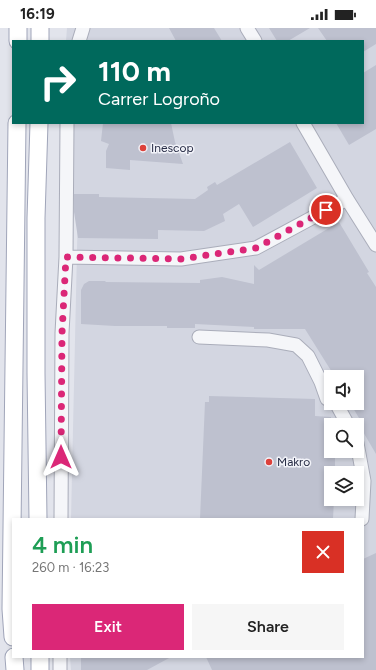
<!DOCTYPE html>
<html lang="en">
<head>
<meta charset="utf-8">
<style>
  body { margin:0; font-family:Figtree,sans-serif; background:#f6f6f6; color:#222; height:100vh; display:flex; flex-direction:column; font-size:15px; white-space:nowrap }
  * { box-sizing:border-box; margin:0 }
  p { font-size:13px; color:#767676 }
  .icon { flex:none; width:22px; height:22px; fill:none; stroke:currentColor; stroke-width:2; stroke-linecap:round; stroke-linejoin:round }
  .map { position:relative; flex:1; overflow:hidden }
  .sheet { position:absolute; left:12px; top:490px; width:352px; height:140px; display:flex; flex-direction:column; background:#fff; border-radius:0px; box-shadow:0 2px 6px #0003 }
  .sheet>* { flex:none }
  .top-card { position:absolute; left:12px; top:12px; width:352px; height:84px; border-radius:0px; box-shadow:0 2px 6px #0003; background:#00695c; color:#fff; overflow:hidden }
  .tools { position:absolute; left:324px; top:342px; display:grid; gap:8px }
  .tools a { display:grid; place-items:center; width:40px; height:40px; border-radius:0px; background:#fff; box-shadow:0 2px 6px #0003; font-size:20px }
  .pin { position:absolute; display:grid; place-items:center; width:34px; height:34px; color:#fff; margin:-17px; border:2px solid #fff; border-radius:50%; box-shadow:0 1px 4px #0007 }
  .me { position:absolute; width:44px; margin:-22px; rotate:0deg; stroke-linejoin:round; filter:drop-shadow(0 0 3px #0008) }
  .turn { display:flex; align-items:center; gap:14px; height:84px; padding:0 20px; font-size:18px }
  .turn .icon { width:52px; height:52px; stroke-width:2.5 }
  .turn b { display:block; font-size:28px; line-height:34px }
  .round { display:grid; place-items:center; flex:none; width:42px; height:42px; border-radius:0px; background:#f6f6f6 }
  .overview { display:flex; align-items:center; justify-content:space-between; height:68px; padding:0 20px }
  h1 { font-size:24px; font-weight:600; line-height:30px; color:#1e9e55 }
  .primary-button { display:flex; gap:8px; margin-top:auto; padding:8px 20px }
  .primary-button a { flex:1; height:46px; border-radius:0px; background:#db2777; color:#fff; font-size:16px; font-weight:600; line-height:46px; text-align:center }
  .primary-button a+a { background:#f6f6f6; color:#222 }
  .status { display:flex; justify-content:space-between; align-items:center; height:28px; padding:0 20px; background:#fff; direction:ltr }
  .status svg { height:11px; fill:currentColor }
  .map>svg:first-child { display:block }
  .built { fill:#d3d6e1; fill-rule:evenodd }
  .building { fill:#bec1cf }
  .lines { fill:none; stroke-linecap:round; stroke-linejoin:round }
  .minor-casing { stroke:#aaadba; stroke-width:15 }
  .major-casing { stroke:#a0a5b9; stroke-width:19 }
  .minor { stroke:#f5f6f9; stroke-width:13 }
  .major { stroke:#fff; stroke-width:17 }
  .route { stroke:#db2777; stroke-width:7; stroke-dasharray:0 12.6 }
  .poi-dot { fill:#dd413b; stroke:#f2f3f9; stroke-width:1.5 }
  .labels { text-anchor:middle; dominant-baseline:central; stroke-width:3; stroke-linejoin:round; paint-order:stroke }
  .poi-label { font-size:12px; fill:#282d46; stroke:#f2f3f9; text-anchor:start }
</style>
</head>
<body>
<div class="status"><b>16:19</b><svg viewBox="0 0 49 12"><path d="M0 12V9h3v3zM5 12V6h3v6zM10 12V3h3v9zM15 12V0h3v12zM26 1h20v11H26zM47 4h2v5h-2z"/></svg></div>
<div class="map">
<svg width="376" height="642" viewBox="0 0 376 642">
  <rect width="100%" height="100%" fill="#e2e4ec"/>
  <path class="built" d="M67,0H376V642H71L70,629H363V491H71L78,178L72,165L69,95H363V13H66ZM331,349H357V375H331ZM331,397H357V423H331ZM331,445H357V471H331Z"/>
  <path class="building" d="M169,0H214L222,13H176Z
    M269,0H310L288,13H277Z
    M318,0H376V16L363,24V13H327Z
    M376,37V101L349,117L336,95H363V45Z
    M103,95H171L175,114L183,136L130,132V142L106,140V123L109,116L101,113Z
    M290,114L317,160L253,199L239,176L223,186L225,193L204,203L158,202V211L78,210L74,184V166H99V169L195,171L208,162L207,159L215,154L217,157Z
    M339,194L369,244L367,245L376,259V426L355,390H359L350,375H357V349H335L305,301H254V299L195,296V300H167V298H115L81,296V262L84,256L89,253H106L105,254L200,255V252L222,249L254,256V237L259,242Z
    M209,368L315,371V388L331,389V423H335V445H331V471H334L333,491H200L205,374H209Z
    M376,525V642H212L206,629H363V531Z
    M81,629H171L147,642H81Z"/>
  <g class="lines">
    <defs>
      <path id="minor" d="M247,0L255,13
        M79,13L83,0
        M303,95L347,171L376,217
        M66,229L181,231L256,220L347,171
        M199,309L268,312L296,317L308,328L321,354L327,371
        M336,375L348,397
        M357,415L364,453L362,491
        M61,491L62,305L66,229L67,95
        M60,629V642"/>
      <path id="major" d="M40,0V13
        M18,13V0
        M38,491L36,345V190L39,95
        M13,609L11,581L17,95
        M14,629L15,642
        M40,642V629"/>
    </defs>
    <use href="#minor" class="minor-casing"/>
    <use href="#major" class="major-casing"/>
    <use href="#minor" class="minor"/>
    <use href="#major" class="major"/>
  </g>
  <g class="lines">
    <path class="route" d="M61,429L62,305L66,229L181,231L256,220L326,182"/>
  </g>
  <g class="poi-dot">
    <circle cx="143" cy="120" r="4"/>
    <circle cx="269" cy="434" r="4"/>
  </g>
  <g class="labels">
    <g class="poi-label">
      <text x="151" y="120">Inescop</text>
      <text x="277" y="434">Makro</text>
    </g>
  </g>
</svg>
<div class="tools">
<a><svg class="icon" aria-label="sound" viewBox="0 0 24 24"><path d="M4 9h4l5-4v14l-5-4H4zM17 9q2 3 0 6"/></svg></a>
<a><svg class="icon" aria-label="search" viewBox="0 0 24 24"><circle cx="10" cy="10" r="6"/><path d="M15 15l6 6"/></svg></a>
<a><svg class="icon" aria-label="layers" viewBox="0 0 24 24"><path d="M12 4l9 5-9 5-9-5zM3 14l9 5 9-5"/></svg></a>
</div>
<div class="pin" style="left:326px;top:182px;background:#d93025"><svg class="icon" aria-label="arrive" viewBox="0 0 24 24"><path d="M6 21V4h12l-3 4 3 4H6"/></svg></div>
<svg class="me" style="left:61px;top:429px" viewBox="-20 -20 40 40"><path d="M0-17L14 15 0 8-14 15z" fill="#db2777" stroke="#fff" stroke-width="4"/></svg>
<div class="top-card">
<div class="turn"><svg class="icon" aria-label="right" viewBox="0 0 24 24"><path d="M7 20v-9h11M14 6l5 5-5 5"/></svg><div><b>110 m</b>Carrer Logroño</div></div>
</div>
<section class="sheet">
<div class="overview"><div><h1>4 min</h1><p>260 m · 16:23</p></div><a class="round" style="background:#d93025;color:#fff"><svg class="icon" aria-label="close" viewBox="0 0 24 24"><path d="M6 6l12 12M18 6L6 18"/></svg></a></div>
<div class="primary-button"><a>Exit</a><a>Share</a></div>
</section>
</div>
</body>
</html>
